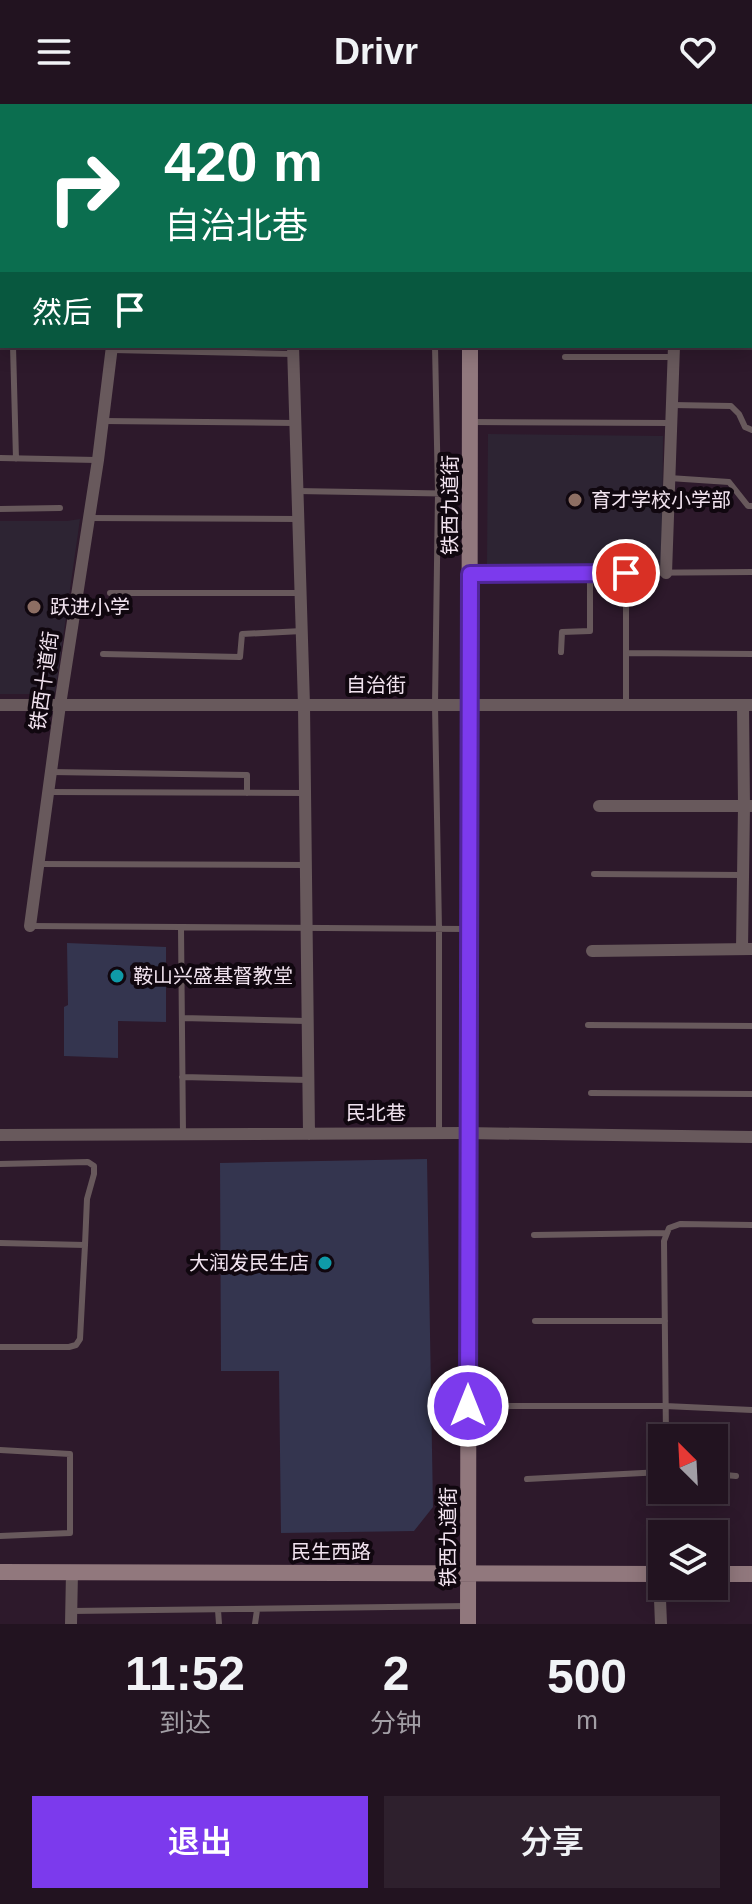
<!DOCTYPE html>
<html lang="zh">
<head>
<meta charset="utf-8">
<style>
  body { margin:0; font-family:Helvetica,"Noto Sans SC",sans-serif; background:#2e202d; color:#f1f3f6; height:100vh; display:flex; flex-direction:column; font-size:30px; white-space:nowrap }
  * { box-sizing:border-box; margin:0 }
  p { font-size:26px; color:#a29ea5 }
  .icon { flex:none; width:44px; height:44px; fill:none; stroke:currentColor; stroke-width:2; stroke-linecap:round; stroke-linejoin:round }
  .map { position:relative; height:1520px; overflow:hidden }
  .side { display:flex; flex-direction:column; background:#221320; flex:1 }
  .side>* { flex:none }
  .top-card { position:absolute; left:0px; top:0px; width:752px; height:244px; box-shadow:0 4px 20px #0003,0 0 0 2px #3f323e; background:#0b6e4f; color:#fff; overflow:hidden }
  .needle { width:52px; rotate:336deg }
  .buttons { position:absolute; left:648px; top:1320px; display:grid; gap:16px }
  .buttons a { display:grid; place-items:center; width:80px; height:80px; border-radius:0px; background:#221320; box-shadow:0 4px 20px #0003,0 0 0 2px #3f323e; font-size:40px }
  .pin { position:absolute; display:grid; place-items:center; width:68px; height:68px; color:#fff; margin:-34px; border:4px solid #fff; border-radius:50%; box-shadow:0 2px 8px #0007 }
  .me { position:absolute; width:88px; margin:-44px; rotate:0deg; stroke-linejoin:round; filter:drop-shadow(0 0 6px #0008) }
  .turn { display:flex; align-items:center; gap:28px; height:168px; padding:0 32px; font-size:36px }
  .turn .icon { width:104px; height:104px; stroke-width:2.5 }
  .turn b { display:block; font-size:56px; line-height:68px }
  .then { display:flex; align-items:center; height:76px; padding:0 32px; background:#0003; gap:16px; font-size:30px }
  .eta { display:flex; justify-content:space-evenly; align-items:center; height:136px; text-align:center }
  .eta b { font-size:48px; font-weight:600; line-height:56px }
  .primary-button { display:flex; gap:16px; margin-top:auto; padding:16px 32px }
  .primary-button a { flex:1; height:92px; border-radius:0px; background:#7c3aed; color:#fff; font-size:32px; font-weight:600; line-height:92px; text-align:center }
  .primary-button a+a { background:#2e202d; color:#f1f3f6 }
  header { display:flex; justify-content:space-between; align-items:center; height:104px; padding:0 32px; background:#221320; font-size:36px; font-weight:600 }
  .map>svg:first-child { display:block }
  .education { fill:#2d2433 }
  .building { fill:#34354f }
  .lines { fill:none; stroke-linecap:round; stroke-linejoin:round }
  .service { stroke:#68595c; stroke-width:6 }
  .minor { stroke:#68595c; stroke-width:12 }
  .secondary { stroke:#91787d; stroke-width:16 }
  .route-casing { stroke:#51269a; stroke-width:20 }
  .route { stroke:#7c3aed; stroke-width:14 }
  .education-dot { fill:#8d6e63; stroke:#10070f; stroke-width:3 }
  .culture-dot { fill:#0f9aa8; stroke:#10070f; stroke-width:3 }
  .labels { text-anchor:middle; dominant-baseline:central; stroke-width:8; stroke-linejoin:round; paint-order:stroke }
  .poi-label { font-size:20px; fill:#f1e3ef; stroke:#10070f; text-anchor:start }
  .street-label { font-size:20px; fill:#f1e3ef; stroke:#10070f }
</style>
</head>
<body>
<header><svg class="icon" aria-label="menu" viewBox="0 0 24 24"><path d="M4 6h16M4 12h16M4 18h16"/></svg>Drivr<svg class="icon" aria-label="heart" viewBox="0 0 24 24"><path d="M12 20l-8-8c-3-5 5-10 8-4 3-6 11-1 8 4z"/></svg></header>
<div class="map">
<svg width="752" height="1520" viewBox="0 0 752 1520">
  <rect width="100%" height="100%" fill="#2d192b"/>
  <path class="education" d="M488,330L663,332L662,462L487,460Z
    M80,415L55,590H0V417H67Z"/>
  <path class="building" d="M67,839L166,843V918L118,917V954L64,952V903L68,901Z
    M427,1055L433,1403L414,1427L281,1429L279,1267H221L220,1059Z"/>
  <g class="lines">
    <path class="service" d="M47,0V2
      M433,0V2
      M750,16H752
      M0,22L2,21
      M750,85V111H752
      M0,104H2
      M13,242L16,355
      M435,242L438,389L435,601L439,825V1029
      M113,246L293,250
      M565,253H673
      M672,301L731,302L739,310L745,323L752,326
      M103,317L295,319
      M471,318L671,319
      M0,354L96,356
      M669,374L729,378L748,402H752
      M297,387L470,390
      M0,405L60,404
      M88,414L298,415
      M472,470L752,468
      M110,489H301
      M561,548L562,528L590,527V469
      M626,549L752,550
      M103,550L240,553L242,530L302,527
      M626,601V469
      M51,668L247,671V689
      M49,688L305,689
      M38,760L306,761
      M594,770L742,771
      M30,822L466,825
      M181,824L183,1030
      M182,914L306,917
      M588,921L752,922
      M182,973L308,976
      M591,989L752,990
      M0,1060L88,1058L94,1062V1070L87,1095L85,1141L0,1139
      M534,1131L667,1129
      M535,1217H665
      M0,1243H69L76,1241L80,1235L85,1141
      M472,1302H665L752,1306
      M666,1334L664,1137L669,1124L680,1120L752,1121
      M0,1346L70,1350V1429L0,1432
      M714,1370L736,1372
      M527,1375L662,1368
      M218,1506L219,1520
      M71,1507L468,1502
      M255,1520L257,1506"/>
    <path class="minor" d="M253,0V2
      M127,2L128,0
      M678,2V0
      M0,168H2
      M750,174H752
      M293,242L304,601L309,1030
      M666,469L674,242
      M0,601H752
      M599,702H752
      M30,822L60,601L98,356L112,242
      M742,845L744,702L743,601
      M592,847L752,845
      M0,1031L464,1029L752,1033
      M659,1470L661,1520
      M71,1520L72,1468"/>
    <path class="secondary" d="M469,0V2
      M0,1468L662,1470
      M714,1470H752
      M468,1520L470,242"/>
  </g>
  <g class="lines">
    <defs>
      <path id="route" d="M468,1302L470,470L626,469"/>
    </defs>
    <use href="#route" class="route-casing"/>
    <use href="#route" class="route"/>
  </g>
  <g class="education-dot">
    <circle cx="575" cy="396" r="8"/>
    <circle cx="34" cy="503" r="8"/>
  </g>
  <g class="culture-dot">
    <circle cx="117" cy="872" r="8"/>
    <circle cx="325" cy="1159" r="8"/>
  </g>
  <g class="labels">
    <g class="poi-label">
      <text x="591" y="396">育才学校小学部</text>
      <text x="50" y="503">跃进小学</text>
      <text x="133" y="872">鞍山兴盛基督教堂</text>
      <text x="309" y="1159" text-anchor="end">大润发民生店</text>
    </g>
    <g class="street-label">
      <text transform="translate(450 401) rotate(-90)">铁西九道街</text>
      <text transform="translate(44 577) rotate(-82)">铁西十道街</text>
      <text x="376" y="581">自治街</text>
      <text x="376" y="1009">民北巷</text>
      <text transform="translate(448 1433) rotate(-90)">铁西九道街</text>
      <text x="331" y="1448">民生西路</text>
    </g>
  </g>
</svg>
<div class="buttons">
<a><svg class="needle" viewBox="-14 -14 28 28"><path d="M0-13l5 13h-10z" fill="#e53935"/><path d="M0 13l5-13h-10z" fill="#a29ea5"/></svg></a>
<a><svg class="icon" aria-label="layers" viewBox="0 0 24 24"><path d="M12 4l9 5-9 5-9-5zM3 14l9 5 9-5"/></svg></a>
</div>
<div class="pin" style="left:626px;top:469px;background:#d93025"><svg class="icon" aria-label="arrive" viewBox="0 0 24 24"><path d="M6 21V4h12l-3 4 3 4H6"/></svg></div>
<svg class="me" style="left:468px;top:1302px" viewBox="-20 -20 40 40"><circle r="17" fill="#7c3aed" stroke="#fff" stroke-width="3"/><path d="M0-11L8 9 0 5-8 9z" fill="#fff"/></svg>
<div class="top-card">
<div class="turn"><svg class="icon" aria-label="right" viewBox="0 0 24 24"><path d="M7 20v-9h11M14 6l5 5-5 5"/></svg><div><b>420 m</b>自治北巷</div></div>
<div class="then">然后<svg class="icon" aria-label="arrive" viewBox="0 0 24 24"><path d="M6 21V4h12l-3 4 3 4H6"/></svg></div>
</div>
</div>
<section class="side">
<div class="eta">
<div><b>11:52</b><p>到达</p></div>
<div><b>2</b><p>分钟</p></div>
<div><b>500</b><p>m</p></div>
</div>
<div class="primary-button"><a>退出</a><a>分享</a></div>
</section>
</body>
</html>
